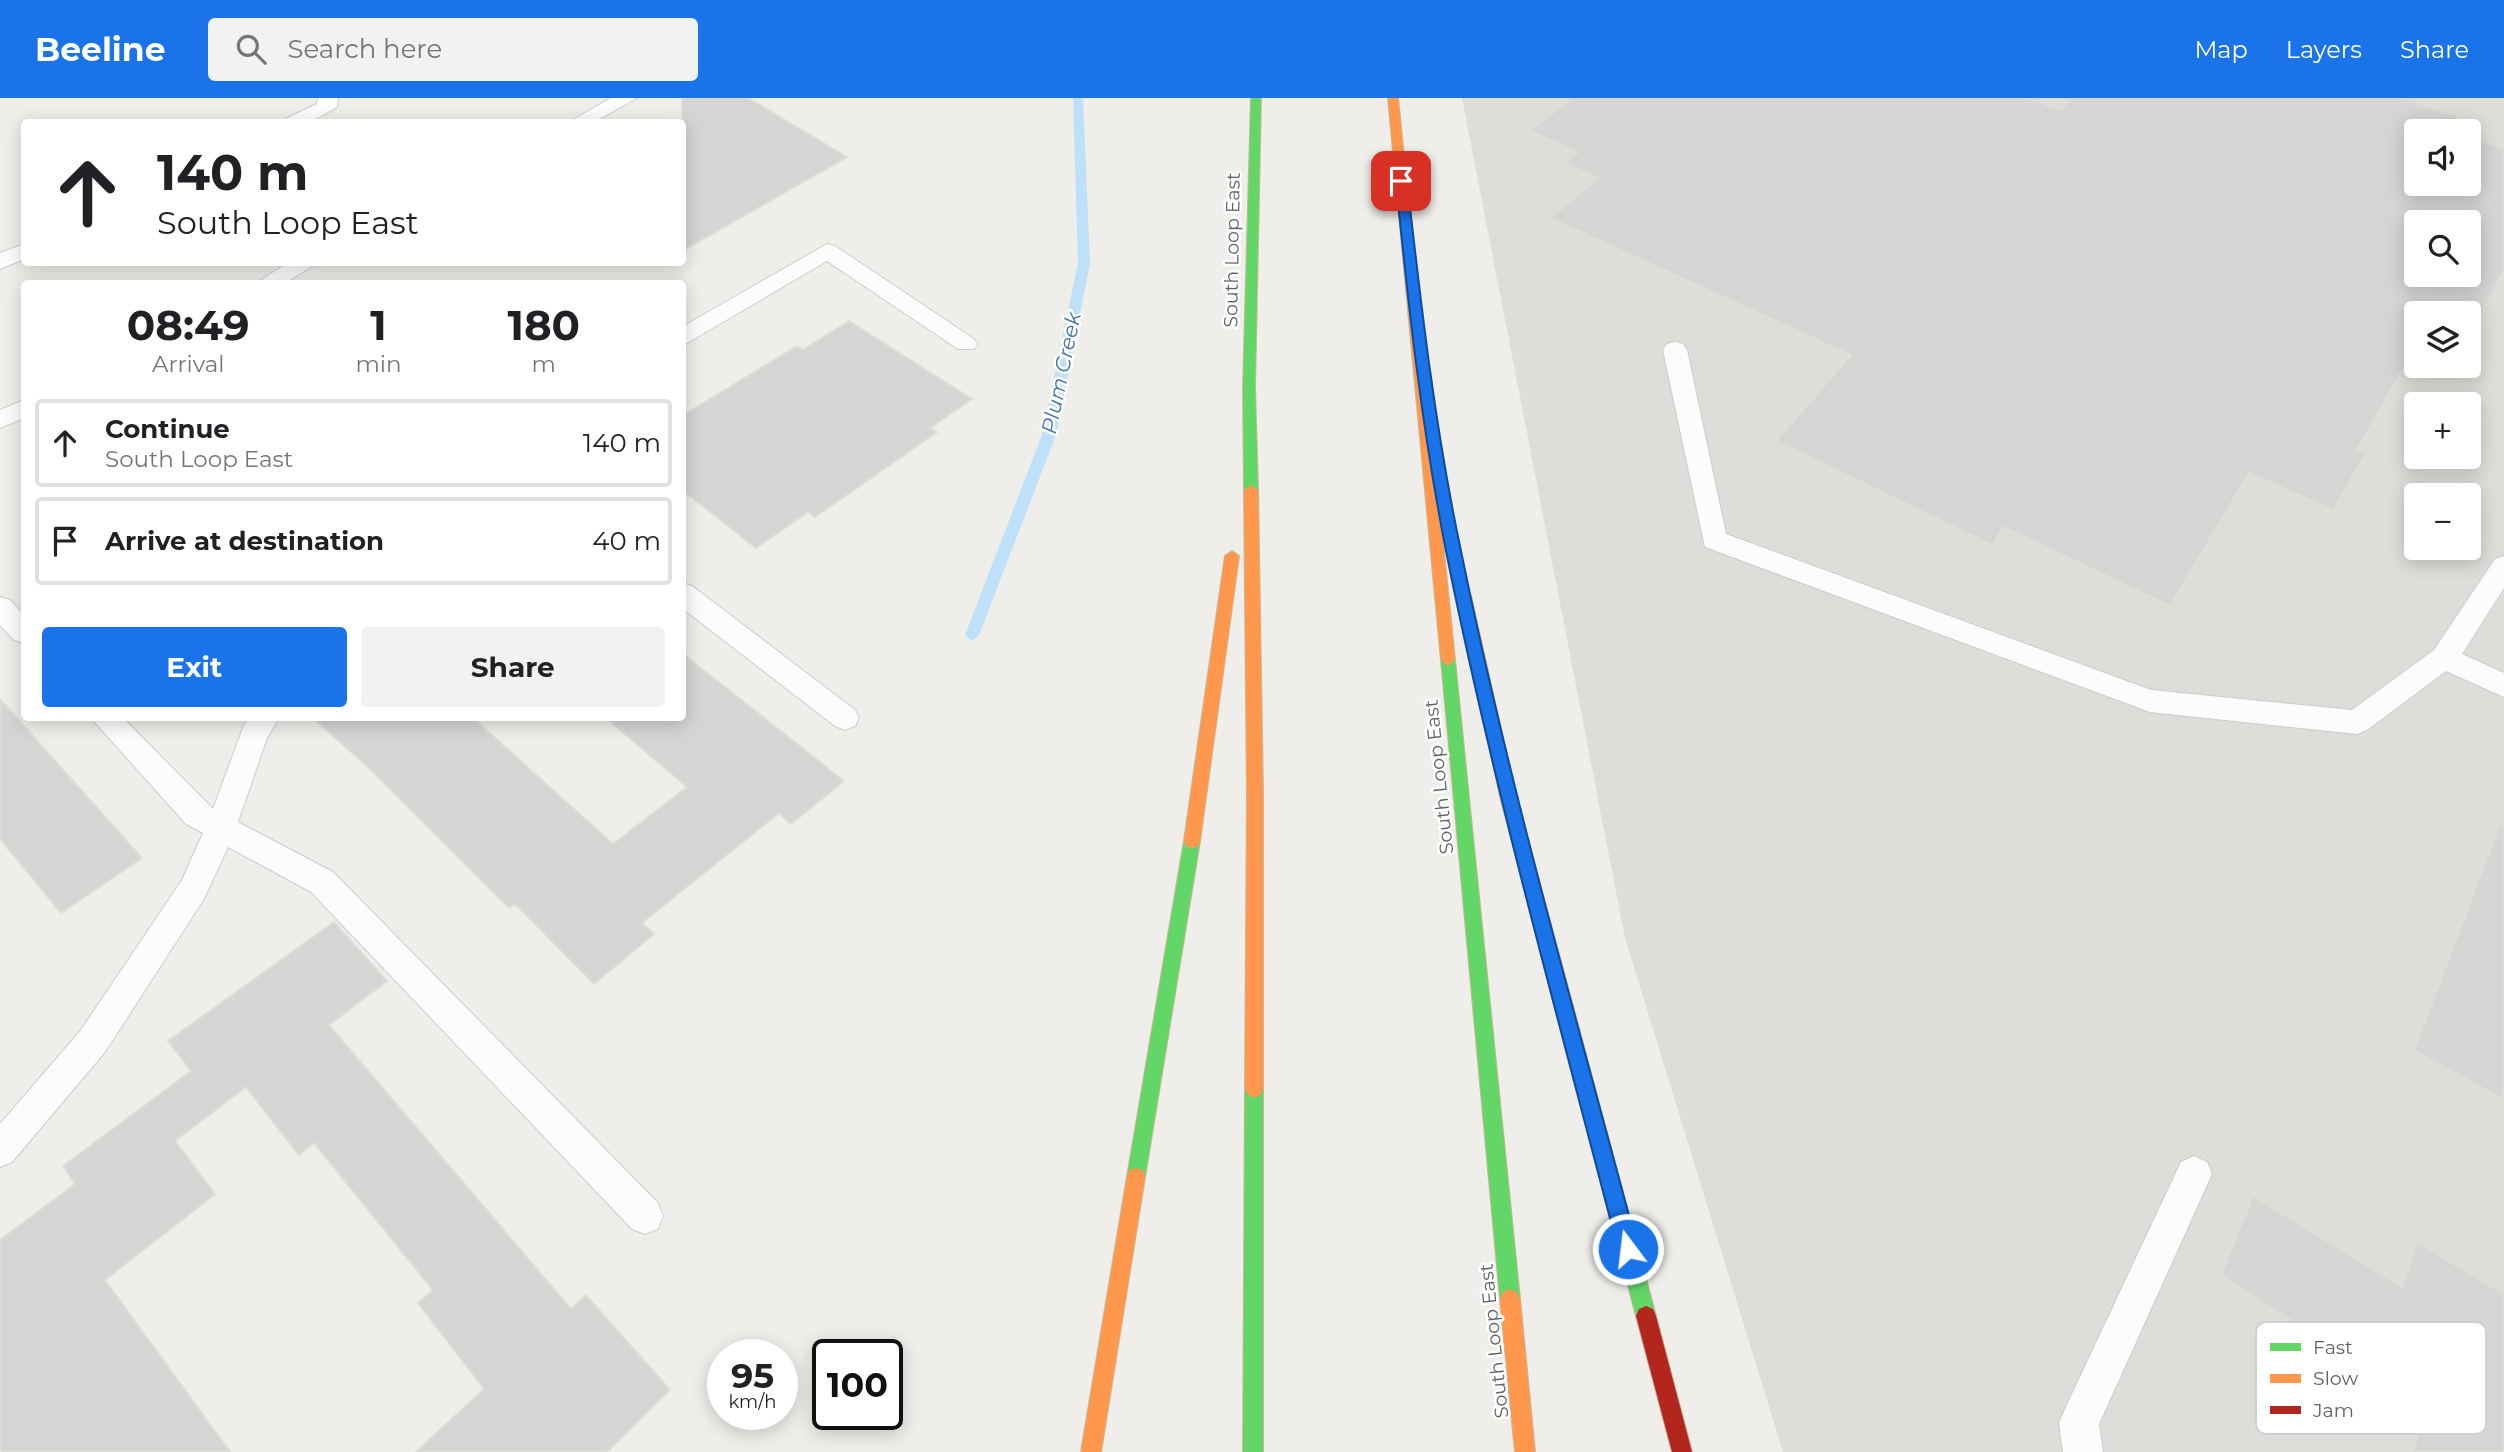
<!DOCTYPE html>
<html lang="en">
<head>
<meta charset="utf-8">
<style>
  body { margin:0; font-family:Montserrat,sans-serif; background:#f2f2f2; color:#202124; height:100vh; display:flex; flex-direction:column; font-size:26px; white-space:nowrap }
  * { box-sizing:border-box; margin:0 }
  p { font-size:23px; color:#757577 }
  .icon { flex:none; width:38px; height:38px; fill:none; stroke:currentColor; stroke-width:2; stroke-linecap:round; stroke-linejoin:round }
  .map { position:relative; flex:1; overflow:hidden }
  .panel { position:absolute; left:21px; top:182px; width:665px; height:441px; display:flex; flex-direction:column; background:#fff; border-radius:7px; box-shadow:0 4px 18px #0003 }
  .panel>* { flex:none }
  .top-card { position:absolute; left:21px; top:21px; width:665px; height:147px; border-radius:7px; box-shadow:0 4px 18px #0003; background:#fff; color:#202124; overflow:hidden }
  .buttons { position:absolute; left:2404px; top:21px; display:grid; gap:14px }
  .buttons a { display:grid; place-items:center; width:77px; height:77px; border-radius:7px; background:#fff; box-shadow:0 4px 18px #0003; font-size:35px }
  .speed { position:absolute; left:707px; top:1241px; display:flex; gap:14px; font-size:35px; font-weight:700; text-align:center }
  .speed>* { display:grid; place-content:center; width:91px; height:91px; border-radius:50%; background:#fff; box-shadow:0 4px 18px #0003; line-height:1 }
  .speed small { font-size:18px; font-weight:400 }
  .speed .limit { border:4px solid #111; border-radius:10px; background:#fff; color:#111 }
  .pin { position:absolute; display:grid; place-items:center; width:60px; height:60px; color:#fff; margin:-30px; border-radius:14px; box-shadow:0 4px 10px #0006 }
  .me { position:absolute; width:77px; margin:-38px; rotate:345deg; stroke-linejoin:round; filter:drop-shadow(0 0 5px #0008) }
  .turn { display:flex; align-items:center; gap:24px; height:147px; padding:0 21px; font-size:32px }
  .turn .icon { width:91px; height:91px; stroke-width:2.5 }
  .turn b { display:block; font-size:49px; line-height:60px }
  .eta { display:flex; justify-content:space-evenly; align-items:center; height:119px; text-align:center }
  .eta b { font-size:42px; font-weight:700; line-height:49px }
  .primary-button { display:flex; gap:14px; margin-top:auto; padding:14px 21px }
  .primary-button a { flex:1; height:80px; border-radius:7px; background:#1a73e8; color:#fff; font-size:28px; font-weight:700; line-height:80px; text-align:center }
  .primary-button a+a { background:#f2f2f2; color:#202124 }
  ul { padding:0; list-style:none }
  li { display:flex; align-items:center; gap:21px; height:88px; margin:0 14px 10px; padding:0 7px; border:4px solid #e0e0e0; border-radius:7px }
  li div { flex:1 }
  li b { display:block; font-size:26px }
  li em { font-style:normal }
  header { display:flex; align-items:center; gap:42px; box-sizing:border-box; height:98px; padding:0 35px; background:#1a73e8; color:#fff }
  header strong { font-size:33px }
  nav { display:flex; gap:38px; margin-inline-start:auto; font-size:24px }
  .search { width:490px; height:63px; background:#f2f2f2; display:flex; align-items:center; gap:18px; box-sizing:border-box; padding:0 24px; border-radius:7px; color:#757577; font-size:26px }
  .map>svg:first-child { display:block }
  .industrial { fill:#dfddda; fill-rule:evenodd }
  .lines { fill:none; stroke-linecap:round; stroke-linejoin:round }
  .stream { fill:#bfe0f9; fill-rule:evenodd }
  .building { fill:#d6d5d3; stroke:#deddd9; stroke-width:2; fill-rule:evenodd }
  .lane-casing { stroke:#cbcccc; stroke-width:2 }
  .fast-casing { stroke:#c8b996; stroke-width:2 }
  .slow-casing { stroke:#c8b996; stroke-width:2 }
  .jam-casing { stroke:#c8b996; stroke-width:2 }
  .lane { fill:#fdfcfc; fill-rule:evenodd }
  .fast { fill:#63d668; fill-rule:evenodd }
  .slow { fill:#ff974d; fill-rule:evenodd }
  .jam { fill:#b3261e; fill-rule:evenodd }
  .route { fill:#1a73e8; stroke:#114b97; stroke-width:2 }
  .labels { text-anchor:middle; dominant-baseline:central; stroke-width:5; stroke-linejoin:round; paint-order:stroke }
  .street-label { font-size:19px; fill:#5f6368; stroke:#fff }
  .water-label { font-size:21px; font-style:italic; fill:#4174aa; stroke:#fff }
  .key { fill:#fff; stroke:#cfd0d2; stroke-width:2 }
  .key-label { font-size:19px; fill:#5f6368 }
</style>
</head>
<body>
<header>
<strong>Beeline</strong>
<div class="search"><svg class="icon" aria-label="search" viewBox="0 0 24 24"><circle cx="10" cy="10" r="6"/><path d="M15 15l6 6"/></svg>Search here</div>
<nav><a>Map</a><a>Layers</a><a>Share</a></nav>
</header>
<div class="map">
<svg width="2504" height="1354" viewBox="0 0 2504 1354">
  <rect width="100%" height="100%" fill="#efeeea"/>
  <path class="industrial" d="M1462,0H2504V1354H1783L1625,840ZM2417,33H2469V86H2417ZM2417,124H2469V177H2417ZM2417,215H2469V268H2417ZM2417,306H2469V359H2417ZM2417,397H2469V450H2417Z"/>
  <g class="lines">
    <path class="stream" d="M1073,0H1083L1090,165L1056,337L979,537L972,543L965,537L1042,337L1078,165Z"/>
  </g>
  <path class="building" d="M682,0H748L847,59L682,153Z
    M1572,0H2028L2061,12L2071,0H2401L2460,19L2453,33H2417V86H2469V39L2504,50V172L2469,241V215H2417V246L2357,352L2366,355L2333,412L2249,375L2170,508L2004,429L1992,447L1776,343L1851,257L1550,120L1599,80L1565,65L1578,54L1530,33ZM2417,124H2469V177H2417Z
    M849,223L972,301L930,330L937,334L815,419L808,414L756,450L682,392V318L797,248L803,252Z
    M682,555L844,683L791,726L779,715L642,825L654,836L594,886L515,806L509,810L368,669L313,620H473L613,746L687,689L606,620H682Z
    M0,601L142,760L61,815L0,741Z
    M2500,726L2504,727V1002L2414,952Z
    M334,824L387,883L329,927L571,1211L586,1197L670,1292L607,1354H416L484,1291L418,1205L433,1192L314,1045L299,1057L246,989L175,1043L215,1096L105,1182L230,1354H0V1142L75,1086L63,1068L191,973L168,943Z
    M2253,1098L2402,1189L2417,1144L2504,1196V1354H2413L2427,1310L2221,1177Z"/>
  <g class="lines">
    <defs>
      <path id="lane" d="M318,0H338L337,9L310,24H284L287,20L317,6Z
        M611,0H637L594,24H569Z
        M24,146V161L0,171V155Z
        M827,146L835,148L974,241L978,246L974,251H958L827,163L682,248V229Z
        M289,164H318L284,186H255Z
        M1675,244L1683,246L1687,252L1726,436L2151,592L2352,612L2434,552L2495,461L2504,458V490L2462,556L2504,575V599L2446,573L2367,632L2357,636L2150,614L1705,449L1663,252L1667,246Z
        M24,302V320L0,330V312Z
        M682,485L692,488L855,612L859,620L855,628L845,632L835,628L682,510Z
        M0,499L10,502L24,517V545L14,542L0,527Z
        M91,620H123L213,711L244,627L249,620H279L267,640L238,724L333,774L658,1105L663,1118L658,1131L645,1136L632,1131L311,794L228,749L204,801L105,954L12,1064L0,1069V1026L81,932L182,782L203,735L186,726Z
        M2194,1058L2207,1064L2212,1076L2099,1326L2103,1354H2063L2059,1325L2065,1311L2181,1064Z"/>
      <path id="fast" d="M1251,0H1261L1255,289L1258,392L1251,397L1244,392L1243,289Z
        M1448,556L1455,562L1520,1201L1517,1208L1510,1211L1503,1208L1500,1201L1441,562Z
        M1192,736L1198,738L1200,743L1145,1079L1143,1086L1136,1088L1129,1086L1127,1079L1184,743L1186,738Z
        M1564,900L1570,902L1573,908L1656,1218L1653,1225L1646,1228L1639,1225L1636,1218L1555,908L1558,902Z
        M1254,982L1260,985L1263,991V1354H1243L1245,991L1248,985Z"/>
      <path id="slow" d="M1388,0H1398L1455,562L1448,568L1441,562Z
        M1251,387L1258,392L1263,696V991L1260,997L1254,1000L1248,997L1245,991L1247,696L1244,392Z
        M1232,453L1239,458L1200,743L1198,748L1192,750L1186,748L1184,743L1225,458Z
        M1464,493L1471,498L1516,698L1573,908L1570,914L1564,916L1558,914L1555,908L1500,698L1457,498Z
        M1136,1070L1143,1072L1145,1079L1101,1354H1081L1127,1079L1129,1072Z
        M1510,1191L1517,1194L1520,1201L1535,1354H1515L1500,1201L1503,1194Z"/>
      <path id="jam" d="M1646,1208L1653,1211L1656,1218L1692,1354H1672L1636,1218L1639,1211Z"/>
    </defs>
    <use href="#lane" class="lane-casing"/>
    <use href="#fast" class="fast-casing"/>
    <use href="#slow" class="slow-casing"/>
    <use href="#jam" class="jam-casing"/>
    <use href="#lane" class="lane"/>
    <use href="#fast" class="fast"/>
    <use href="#slow" class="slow"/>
    <use href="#jam" class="jam"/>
  </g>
  <path class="route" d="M1401,80L1407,83C1421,207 1435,331 1461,453C1509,688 1576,919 1638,1151L1635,1158L1628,1161L1621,1158L1618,1151C1558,919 1493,688 1446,453C1422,331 1408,207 1396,83Z"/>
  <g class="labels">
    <g class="street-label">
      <text transform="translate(1232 152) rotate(-89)">South Loop East</text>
      <text transform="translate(1439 679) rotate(-96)">South Loop East</text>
      <text transform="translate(1494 1243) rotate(-96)">South Loop East</text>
    </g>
    <g class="water-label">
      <text transform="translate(1061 275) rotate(-78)">Plum Creek</text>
    </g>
  </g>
  <rect x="2256" y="1224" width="230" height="112" rx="10" class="key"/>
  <rect x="2270" y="1245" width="31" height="8" fill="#63d668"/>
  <rect x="2270" y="1276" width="31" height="9" fill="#ff974d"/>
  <rect x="2270" y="1308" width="31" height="8" fill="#b3261e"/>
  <g class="key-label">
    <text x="2313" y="1256">Fast</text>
    <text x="2313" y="1287">Slow</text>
    <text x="2313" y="1319">Jam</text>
  </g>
</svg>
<div class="buttons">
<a><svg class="icon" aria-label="sound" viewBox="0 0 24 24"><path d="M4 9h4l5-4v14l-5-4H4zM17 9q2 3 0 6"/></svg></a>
<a><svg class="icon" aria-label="search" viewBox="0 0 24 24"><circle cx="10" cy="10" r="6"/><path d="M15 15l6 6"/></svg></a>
<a><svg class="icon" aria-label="layers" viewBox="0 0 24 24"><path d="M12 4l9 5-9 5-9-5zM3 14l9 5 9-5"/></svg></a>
<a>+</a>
<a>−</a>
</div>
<div class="speed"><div>95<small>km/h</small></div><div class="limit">100</div></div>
<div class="pin" style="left:1401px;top:83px;background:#d93025"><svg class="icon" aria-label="arrive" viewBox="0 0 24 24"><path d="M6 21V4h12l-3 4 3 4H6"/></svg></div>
<svg class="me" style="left:1628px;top:1151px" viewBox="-20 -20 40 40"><circle r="17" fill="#1a73e8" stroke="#fff" stroke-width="3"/><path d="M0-11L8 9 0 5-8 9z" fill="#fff"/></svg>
<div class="top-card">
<div class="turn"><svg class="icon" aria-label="ahead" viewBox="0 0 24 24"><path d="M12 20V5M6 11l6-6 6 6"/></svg><div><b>140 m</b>South Loop East</div></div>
</div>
<section class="panel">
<div class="eta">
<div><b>08:49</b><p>Arrival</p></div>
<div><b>1</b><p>min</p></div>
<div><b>180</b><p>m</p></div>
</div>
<ul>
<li><svg class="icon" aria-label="ahead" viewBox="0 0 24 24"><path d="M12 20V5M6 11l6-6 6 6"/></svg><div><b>Continue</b><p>South Loop East</p></div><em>140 m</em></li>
<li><svg class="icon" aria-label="arrive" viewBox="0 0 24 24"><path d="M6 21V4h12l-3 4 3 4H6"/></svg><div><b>Arrive at destination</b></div><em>40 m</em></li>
</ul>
<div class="primary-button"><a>Exit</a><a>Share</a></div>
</section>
</div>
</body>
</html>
